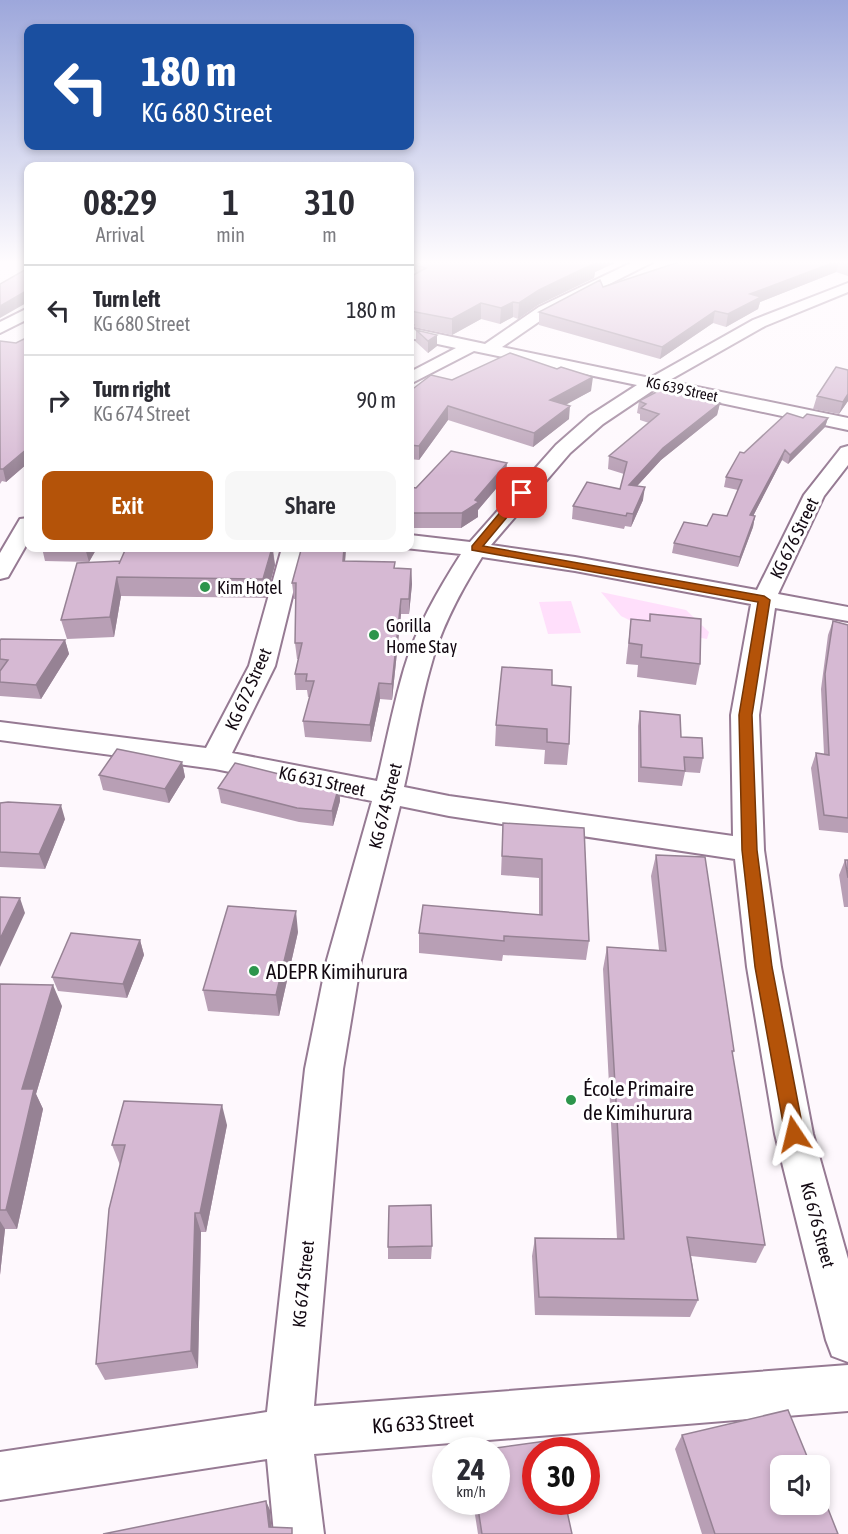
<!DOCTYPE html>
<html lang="en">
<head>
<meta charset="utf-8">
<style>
  body { margin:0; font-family:"Asap Condensed",sans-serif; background:#f7f7f7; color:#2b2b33; height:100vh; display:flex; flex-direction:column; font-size:22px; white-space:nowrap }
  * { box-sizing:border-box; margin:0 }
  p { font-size:20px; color:#7c7c81 }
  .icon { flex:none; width:33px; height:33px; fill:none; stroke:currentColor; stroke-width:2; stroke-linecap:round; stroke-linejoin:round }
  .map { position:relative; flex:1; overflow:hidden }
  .side { position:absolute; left:24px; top:162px; width:390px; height:390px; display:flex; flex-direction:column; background:#fff; border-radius:12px; box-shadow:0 3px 9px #0003 }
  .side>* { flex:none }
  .guide { position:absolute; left:24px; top:24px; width:390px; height:126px; border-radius:12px; box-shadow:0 3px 9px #0003; background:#1a4fa0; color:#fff; overflow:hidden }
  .fabs { position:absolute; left:770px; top:1455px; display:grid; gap:12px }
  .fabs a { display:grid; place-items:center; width:60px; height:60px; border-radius:12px; background:#fff; box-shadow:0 3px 9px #0003; font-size:30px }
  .speed { position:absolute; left:432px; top:1437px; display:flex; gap:12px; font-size:30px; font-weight:700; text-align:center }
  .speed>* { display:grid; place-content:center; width:78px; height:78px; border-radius:50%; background:#fff; box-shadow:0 3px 9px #0003; line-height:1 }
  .speed small { font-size:15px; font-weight:400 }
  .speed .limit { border:9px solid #d22; background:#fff; color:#111 }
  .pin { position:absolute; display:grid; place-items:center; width:51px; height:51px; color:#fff; margin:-26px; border-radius:12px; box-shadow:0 3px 9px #0006 }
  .me { position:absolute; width:66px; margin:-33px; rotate:350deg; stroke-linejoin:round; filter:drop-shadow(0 0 4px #0008) }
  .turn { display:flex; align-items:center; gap:21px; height:126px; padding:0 18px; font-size:27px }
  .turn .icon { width:78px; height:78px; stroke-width:2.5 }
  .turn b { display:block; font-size:42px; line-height:51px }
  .eta { display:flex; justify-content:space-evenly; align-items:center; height:102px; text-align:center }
  .eta b { font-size:36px; font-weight:600; line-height:42px }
  .action { display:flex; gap:12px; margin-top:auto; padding:12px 18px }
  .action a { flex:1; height:69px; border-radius:12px; background:#b45309; color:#fff; font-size:24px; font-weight:600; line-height:69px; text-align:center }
  .action a+a { background:#f7f7f7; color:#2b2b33 }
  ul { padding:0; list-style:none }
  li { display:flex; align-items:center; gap:18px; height:90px; padding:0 18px; border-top:2px solid #e1e1e2 }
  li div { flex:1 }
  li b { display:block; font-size:22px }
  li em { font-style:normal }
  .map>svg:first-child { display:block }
  .green { fill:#ffdffb }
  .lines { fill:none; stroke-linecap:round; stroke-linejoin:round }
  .minor-casing { stroke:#967a93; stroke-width:4 }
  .minor { fill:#fff; fill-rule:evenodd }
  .wall { fill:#b89fb5 }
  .shaded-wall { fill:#968294 }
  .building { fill:#d6b9d3; stroke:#968294; stroke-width:1.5 }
  .route { fill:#b45309; stroke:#753606; stroke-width:1.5 }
  .poi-dot { fill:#2d954c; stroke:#fff; stroke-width:2 }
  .labels { text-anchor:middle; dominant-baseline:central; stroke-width:6; stroke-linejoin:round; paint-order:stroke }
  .far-street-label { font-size:15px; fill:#130912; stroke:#fff }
  .street-label { font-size:18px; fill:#130912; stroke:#fff }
  .poi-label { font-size:18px; fill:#130912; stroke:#fff; text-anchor:start }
  .near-poi-label { font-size:21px; fill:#130912; stroke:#fff; text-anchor:start }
  .near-street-label { font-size:21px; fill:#130912; stroke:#fff }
</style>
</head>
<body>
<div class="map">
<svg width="848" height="1534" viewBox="0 0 848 1534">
  <rect width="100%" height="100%" fill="#fef8fd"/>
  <path class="green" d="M601,592L686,610L709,632L707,639L645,628L621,616Z
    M571,601L581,633L548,634L539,602Z"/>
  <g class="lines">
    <defs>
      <path id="minor" d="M410,262H424L410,270Z
        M633,262H653L550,314L502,347L650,378L753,320L848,283V292L765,326L668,381L848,418V430L655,389L603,424L570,453L491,545L575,557L757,590L804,495L841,448L848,446V465L824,496L778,594L848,607V621L775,608L759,715L764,850L781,967L813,1134L848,1259V1362L832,1356L826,1340L775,1134L747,967L735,859L449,816L400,806L361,960L343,1069L314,1406L848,1365V1411L314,1454L324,1534H274L267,1459L0,1500V1452L267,1412L305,1069L327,960L372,801L215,769L0,740V722L206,748L249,666L282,548H304L275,666L232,753L377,781C386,744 393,706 404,669C416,628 438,590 461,554L405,548H410V535L470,542L556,445L589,416L637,385L474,351L410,384V372L456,348L410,338V328L485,344L539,307ZM482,557L575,571L751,604L731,715L733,836L449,796L404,787C413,748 419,708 430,669C440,629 460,592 482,557Z
        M28,308V319L0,333V322Z
        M28,518V542L8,577L0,579V553L20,519Z"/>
    </defs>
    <use href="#minor" class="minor-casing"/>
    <use href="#minor" class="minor"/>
  </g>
  <path class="wall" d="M421,262H617L595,272L594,278L538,305L518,319L513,317L500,324L481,319L452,335L414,327V341L410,346V277L415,274V265Z
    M679,262H848V276L836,272L760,302L758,309L726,327L713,323L660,359L539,325V312L603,287Z
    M416,330L437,346L428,353L416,342Z
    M28,337V463L6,482L2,481L0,484V341L16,343Z
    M452,380L591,391L566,404L569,419L533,447L448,420L419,460L410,459V391Z
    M673,392L720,403L717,415L661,460L637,486L643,500L631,527L625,526L624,529L572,519L573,506L620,489L624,474L608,469L609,456L649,423L640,420V414L637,413L639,401Z
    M817,396L848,401L839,414L813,409Z
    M803,418H828L825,427L788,464L782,460L753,516H755L753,527L738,567L672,553L674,543L727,516L738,490L724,487L726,477Z
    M506,477L478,510V517L461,528H410V487L416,488Z
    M42,548H97L89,562L45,561Z
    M126,548H273L275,565L266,598L121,596L114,637L67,639L61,620L120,562Z
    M305,548H346L345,561L395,568L411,569L412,584L409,614H401L392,700L380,699L371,742L305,737L303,721L310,697H308L307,690H296L295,674L298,659H297L295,643L296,599H294L292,583Z
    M650,614L700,664L696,685L637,677L638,665L626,664L631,619L649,621Z
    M833,621L848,625V833L819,830L811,768L816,753L824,754L821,689L828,635Z
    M65,640L69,654L41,699L0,696V641Z
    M552,685L569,744L567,765L544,764L545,750L495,746L496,725Z
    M640,711L681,737L703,758L700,773L685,772L682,786L638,782V726Z
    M182,762L185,777L169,803L103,790L99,775Z
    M295,778L296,782L339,786L340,801L333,826L299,822L221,803L218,788Z
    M0,803L65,819L45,869L0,867Z
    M503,823L584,828L589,941L586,960L503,955L502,961L419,953V933L539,915V878L501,875Z
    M656,855L734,1051L732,1055L765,1245L756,1263L691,1256L698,1300L690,1317L535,1315L532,1256L535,1238L617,1239L603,969L607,947L659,950L651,876Z
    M845,860H848V907H844L839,875Z
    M298,932L279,1016L208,1011L203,990Z
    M140,940L144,955L127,998L58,991L52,977Z
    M0,984L62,1006L36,1094L43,1109L17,1229H5L0,1275Z
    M227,1125L206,1232H201L198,1368L105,1380L96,1364L120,1165L112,1145Z
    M432,1246L431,1259H388V1247Z
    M682,1435L838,1534H702L675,1449Z
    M473,1502H496L572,1534H478Z"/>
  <path class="shaded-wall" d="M593,262H617L595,272L594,278L538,305L518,319L519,303L539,290Z
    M835,262H839L836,272L760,302L758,309L726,327L728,314L750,294Z
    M28,290V302L0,318V306Z
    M513,302V317L500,324L501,308Z
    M481,303V319L452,335V319Z
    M715,311L713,323L660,359L662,347Z
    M414,325V341L410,346V330Z
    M437,335V346L428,353V341Z
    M593,377L591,391L549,414L550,400Z
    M848,394V401L839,414L843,402Z
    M720,403L717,415L661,460L627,497L629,485L663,448Z
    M448,406V420L419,460V446Z
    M570,406L569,419L533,447L534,433Z
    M828,418L825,427L788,464L790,455Z
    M28,448V463L6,482L3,469Z
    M785,450L782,460L748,526L750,515Z
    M507,463L506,477L478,510V517L461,528L462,513Z
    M645,487L643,500L631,527L633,514Z
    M755,516L753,527L738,567L740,557Z
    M85,548H97L89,562Z
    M272,548L275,565L266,598L263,579Z
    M344,548H346L344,576L343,561Z
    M411,569L412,584L409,614V599Z
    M117,577L121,596L114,637L110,617Z
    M401,599V614L392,700V684Z
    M65,640L69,654L41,699L36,685Z
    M379,683L380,699L371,742L370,725Z
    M182,762L185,777L169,803L165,789Z
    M339,786L340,801L333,826L332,811Z
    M61,805L65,819L45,869L39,854Z
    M20,898L25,913L0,967V939Z
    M296,911L298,932L279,1016L276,995Z
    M140,940L144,955L127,998L123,984Z
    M53,985L62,1006L36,1094L43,1109L17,1229L6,1210L22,1089Z
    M222,1105L227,1125L206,1232L200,1213Z
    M195,1213L201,1232L198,1368L191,1351Z
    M0,1221L5,1229L0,1275Z
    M266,1501L270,1510L272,1534L269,1527Z"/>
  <path class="building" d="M421,262H595V263L539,290L519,303L513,302L501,308L481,303L452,319L410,311V277L426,268L415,265Z
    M679,262H835L750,294L761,297L728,314L715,311L662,347L539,312L600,280L603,287Z
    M28,268V290L0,306V284Z
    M410,324L414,325L410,330Z
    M416,330L437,335L428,341Z
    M28,337V448L3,469H0V341L16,343Z
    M510,353L557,369L561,367L593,377L550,400L570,406L534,433L448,406L419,446L410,445V391L431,375L452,380Z
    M836,367L848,370V394L843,402L817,396Z
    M662,389L673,392L677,390L720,403L663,448L629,485L645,487L633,514L627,513L626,516L573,506L587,482L620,489L627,462L609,456L659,414L641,408L646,404L639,401Z
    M787,413L803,418L807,414L828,418L790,455L785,450L750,515L755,516L740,557L674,543L684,522L707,526L713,514L727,516L742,480L726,477L740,452L744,453Z
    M451,451L507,463L475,500L479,502L462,513H410V487L416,488Z
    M126,548H272L263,579L117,577L110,617L61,620L77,563L120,561L119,564Z
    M305,548H344L343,561L395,562L394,568L411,569L409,599H401L392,684L379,683L370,725L303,721L314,681H306L307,674H295L302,643H295L296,583H292L301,550H304Z
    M650,614L701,619L700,664L641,657L642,645L629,643L631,619L650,621Z
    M833,621L848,625V818L824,815L816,753L829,755L825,674Z
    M1,639L65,640L36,685L0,682V671L8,660L0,659V641Z
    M502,667L552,670V685L571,687L569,744L547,742V729L496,725Z
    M640,711L680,715L681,737L702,738L703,758L684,757L685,771L641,767Z
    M117,749L182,762L165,789L99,775Z
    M235,763L295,778L292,782L339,786L332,811L297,808L218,788Z
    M8,802L61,805L39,854L0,852V803Z
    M503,823L584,828L589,941L504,936V941L419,933L423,905L542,915V859L502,856Z
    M656,855L705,857L734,1051H732L765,1245L687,1237L698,1300L539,1297L535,1238L624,1239L607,947L666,951Z
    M845,860H848V878Z
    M0,897L20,898L0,939Z
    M228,906L296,911L276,995L203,990Z
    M71,933L140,940L123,984L52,977Z
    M0,984L53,985L22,1089H34L6,1210H0Z
    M124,1101L222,1105L200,1213H195L191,1351L96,1364L109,1209L125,1145H112Z
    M431,1205L432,1246L388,1247L389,1206Z
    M788,1410L811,1466H780V1504H819V1486L838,1534H715L682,1435Z
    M553,1440L555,1450H536V1502H565L572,1534H482L477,1502H496V1450H482Z
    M266,1501L269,1527L292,1528V1534H103Z"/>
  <linearGradient id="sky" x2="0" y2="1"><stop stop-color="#9da7db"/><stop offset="0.55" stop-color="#fffcfe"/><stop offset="1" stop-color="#fffcfe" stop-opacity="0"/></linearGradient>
  <rect width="848" height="477" fill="url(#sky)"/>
  <path class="route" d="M522,490L527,493L483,546L764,596L770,600L752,715L757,850L772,967L804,1134L801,1140L794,1143L788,1140L785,1134L755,967L742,850L739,715L758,602L472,550V546L518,491Z"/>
  <g class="poi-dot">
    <circle cx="205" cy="587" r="6"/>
    <circle cx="374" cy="635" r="6"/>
    <circle cx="254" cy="971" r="6"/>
    <circle cx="571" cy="1100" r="6"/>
  </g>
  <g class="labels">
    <g class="far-street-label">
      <text transform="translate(682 389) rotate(12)">KG 639 Street</text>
    </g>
    <g class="street-label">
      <text transform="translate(794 538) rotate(-64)">KG 676 Street</text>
      <text transform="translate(248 689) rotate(-66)">KG 672 Street</text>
      <text transform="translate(322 781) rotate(12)">KG 631 Street</text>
      <text transform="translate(385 806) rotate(-76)">KG 674 Street</text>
      <text transform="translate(818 1225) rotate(75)">KG 676 Street</text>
      <text transform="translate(303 1284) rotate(-84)">KG 674 Street</text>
    </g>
    <g class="poi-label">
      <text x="217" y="587">Kim Hotel</text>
      <text x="386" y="625">Gorilla<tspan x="386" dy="21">Home Stay</tspan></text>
    </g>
    <g class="near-poi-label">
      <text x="266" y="971">ADEPR Kimihurura</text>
      <text x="583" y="1088">École Primaire<tspan x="583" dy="24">de Kimihurura</tspan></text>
    </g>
    <g class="near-street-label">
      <text transform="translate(423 1422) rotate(-4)">KG 633 Street</text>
    </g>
  </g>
</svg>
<div class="fabs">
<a><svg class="icon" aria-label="sound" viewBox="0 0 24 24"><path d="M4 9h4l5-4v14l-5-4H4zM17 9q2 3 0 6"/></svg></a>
</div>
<div class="speed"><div>24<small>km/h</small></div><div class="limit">30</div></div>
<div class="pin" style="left:522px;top:493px;background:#d93025"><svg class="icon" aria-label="arrive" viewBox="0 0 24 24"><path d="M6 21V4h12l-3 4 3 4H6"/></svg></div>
<svg class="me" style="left:794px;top:1134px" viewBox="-20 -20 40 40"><path d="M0-17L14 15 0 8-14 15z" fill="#b45309" stroke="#fff" stroke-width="4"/></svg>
<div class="guide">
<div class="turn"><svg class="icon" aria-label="left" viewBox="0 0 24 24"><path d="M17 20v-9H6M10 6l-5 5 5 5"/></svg><div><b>180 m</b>KG 680 Street</div></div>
</div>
<section class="side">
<div class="eta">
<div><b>08:29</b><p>Arrival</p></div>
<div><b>1</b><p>min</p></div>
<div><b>310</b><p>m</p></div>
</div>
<ul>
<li><svg class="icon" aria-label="left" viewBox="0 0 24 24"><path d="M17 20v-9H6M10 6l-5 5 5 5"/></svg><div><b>Turn left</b><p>KG 680 Street</p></div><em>180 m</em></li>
<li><svg class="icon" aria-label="right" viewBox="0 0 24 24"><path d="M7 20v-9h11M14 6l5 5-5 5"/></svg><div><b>Turn right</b><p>KG 674 Street</p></div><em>90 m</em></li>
</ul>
<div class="action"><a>Exit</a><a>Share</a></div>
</section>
</div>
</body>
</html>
